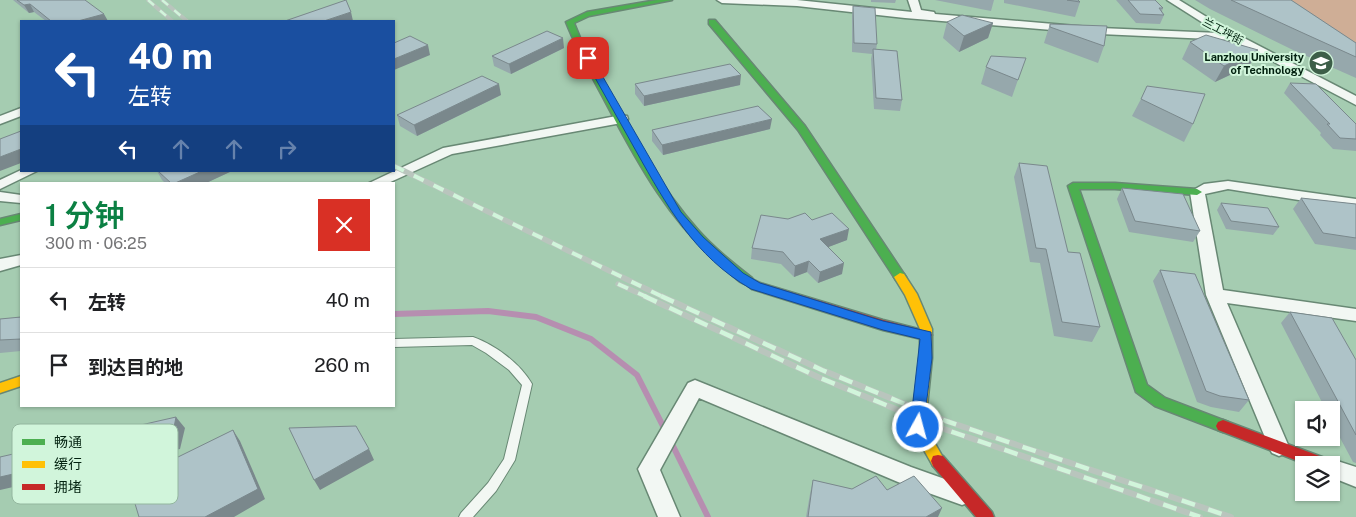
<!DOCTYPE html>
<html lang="zh">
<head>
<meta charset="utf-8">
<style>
  body { margin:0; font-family:"Public Sans","Noto Sans SC",sans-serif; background:#f2f2f2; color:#202124; height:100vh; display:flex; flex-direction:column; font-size:19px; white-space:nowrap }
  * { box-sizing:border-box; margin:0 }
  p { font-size:16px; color:#757577 }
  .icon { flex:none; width:28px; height:28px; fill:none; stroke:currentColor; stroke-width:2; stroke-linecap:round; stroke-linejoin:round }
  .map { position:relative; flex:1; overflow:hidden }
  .panel { position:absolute; left:20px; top:182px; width:375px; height:225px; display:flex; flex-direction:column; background:#fff; border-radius:0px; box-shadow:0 1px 4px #0004 }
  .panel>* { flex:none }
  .top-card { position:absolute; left:20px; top:20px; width:375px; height:152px; border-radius:0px; box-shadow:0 1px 4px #0004; background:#1a4fa0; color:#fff; overflow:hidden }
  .fabs { position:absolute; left:1295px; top:401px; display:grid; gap:10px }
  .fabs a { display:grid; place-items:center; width:45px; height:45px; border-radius:0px; background:#fff; box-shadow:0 1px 4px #0004; font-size:25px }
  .pin { position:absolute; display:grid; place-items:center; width:42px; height:42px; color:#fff; margin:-21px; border-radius:10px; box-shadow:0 2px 8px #0006 }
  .me { position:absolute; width:55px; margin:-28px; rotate:7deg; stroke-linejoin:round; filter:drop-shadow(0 0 4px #0008) }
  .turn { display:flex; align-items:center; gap:18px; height:105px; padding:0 25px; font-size:22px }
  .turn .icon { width:65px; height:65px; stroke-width:2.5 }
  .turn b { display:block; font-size:35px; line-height:42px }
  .lanes { display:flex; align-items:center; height:48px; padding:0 25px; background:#0003; justify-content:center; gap:25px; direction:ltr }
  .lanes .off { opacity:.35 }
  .round { display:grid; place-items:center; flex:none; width:52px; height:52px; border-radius:0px; background:#f2f2f2 }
  .summary { display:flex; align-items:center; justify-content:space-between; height:85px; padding:0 25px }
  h1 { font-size:30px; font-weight:600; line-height:38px; color:#0b8043 }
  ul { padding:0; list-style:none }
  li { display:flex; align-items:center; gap:15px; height:65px; padding:0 25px; border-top:1px solid #e0e0e0 }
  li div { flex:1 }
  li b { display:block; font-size:19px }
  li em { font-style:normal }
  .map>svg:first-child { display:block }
  .green { fill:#cfae96 }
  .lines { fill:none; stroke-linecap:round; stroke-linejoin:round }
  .stream { stroke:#b68eb0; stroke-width:6 }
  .lane-casing { stroke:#688874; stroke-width:2 }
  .street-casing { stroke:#688874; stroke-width:3 }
  .fast-casing { stroke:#688874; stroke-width:3 }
  .slow-casing { stroke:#688874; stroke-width:3 }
  .jam-casing { stroke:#688874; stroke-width:3 }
  .lane { fill:#f2f7f3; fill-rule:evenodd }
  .street { fill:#f2f7f3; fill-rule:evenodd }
  .fast { fill:#4caf50; fill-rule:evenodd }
  .slow { fill:#ffc107; fill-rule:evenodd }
  .jam { fill:#c62828; fill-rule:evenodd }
  .rail-far2-casing { stroke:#b9c5bd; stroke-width:4 }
  .rail-far1-casing { stroke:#b9c5bd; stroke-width:5.5 }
  .rail-casing { stroke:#b9c5bd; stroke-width:6 }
  .rail-far2 { stroke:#d1f5db; stroke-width:2.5; stroke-dasharray:8; stroke-linecap:butt }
  .rail-far1 { stroke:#d1f5db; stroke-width:4; stroke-dasharray:11; stroke-linecap:butt }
  .rail { stroke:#d1f5db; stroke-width:4.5; stroke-dasharray:14; stroke-linecap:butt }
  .wall { fill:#96a8ac }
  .shaded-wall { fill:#7a888c }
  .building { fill:#aec3c8; stroke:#7a888c }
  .route { fill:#1a73e8; stroke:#114b97 }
  .labels { text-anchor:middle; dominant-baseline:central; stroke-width:4; stroke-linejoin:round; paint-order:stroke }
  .far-street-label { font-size:11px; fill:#032210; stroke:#d1f5db }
  .far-poi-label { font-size:11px; font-weight:bold; fill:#032210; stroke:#d1f5db; text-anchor:end }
  .key { fill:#d1f5db; stroke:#93b69e; stroke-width:1 }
  .key-label { font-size:14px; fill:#032210 }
</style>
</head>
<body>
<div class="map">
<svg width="1356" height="517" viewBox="0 0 1356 517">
  <rect width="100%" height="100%" fill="#a5ccb1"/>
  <path class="green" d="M1273,0H1356V56Z"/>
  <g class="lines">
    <path class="stream" d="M394,314L488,311L536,317L591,339L637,375L666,432
      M671,442L708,517"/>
    <defs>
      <path id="lane" d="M473,337C495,345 520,363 532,384L515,460L496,491L473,517H459L461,513L488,483L504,459L522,385L509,370L486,353L472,345L394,347V339Z"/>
      <path id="street" d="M717,0H797L912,12L908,0H918L921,10L934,12L935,14L1100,28L1219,33L1167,0H1179L1223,27L1356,96V105L1232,40L1100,34L905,18L797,6L722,3Z
        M21,108V116L0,124V116Z
        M622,115L627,116L628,119L627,122L452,154L386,184H367L443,148Z
        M21,170L37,171L0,189V180Z
        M1228,181L1356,199V209L1228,189L1205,194L1223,290L1356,309V321L1227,303L1289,447L1286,453L1279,456L1272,453L1269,447L1206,295L1190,192L1204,184Z
        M0,192L21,195V203L0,201Z
        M21,255V265L0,271V259Z
        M695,380L911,467L970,488L973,495L970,502L962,505L898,482L699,398L660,470L680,517H658L638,469L688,383Z
        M1331,459L1356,467V487L1331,477V465H1322L1323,461Z"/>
      <path id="fast" d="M657,0H672L589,16L574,23L583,45C618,108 650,176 698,230C714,248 733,263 752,278L754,281L752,284C742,287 734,276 727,270C672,227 637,162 605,101C591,75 577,50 566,22L587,12Z
        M709,20H715L805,126L904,274L906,277L904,280H896L798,130L709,24Z
        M1073,183H1115L1197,189L1202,192L1197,195L1115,189H1079L1147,385L1165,398L1228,422L1230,426L1228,430L1223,432L1155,406L1136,392L1068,186Z
        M21,214V220L0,225V219Z"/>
      <path id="slow" d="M900,273L904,274L917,294L932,329V358L925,426L945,461L943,466L938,467L933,466L911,427L920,358V329L905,295L894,277Z
        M21,376V386L0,393V383Z"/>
      <path id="jam" d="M748,277L760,283L883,320L930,332L932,335L930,338L926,340L883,330L752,289L742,281Z
        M1223,420L1330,460L1332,465L1331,467V465H1308L1218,430L1216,426L1218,422Z
        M938,455L943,456L992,512L994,517H976L933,466L931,461L933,456Z"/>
    </defs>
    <use href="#lane" class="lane-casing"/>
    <use href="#street" class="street-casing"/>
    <use href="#fast" class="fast-casing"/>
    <use href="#slow" class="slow-casing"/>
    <use href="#jam" class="jam-casing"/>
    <use href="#lane" class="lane"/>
    <use href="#street" class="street"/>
    <use href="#fast" class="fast"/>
    <use href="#slow" class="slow"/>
    <use href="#jam" class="jam"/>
    <defs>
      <path id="rail-far2" d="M148,0L172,21
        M162,0L187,21"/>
      <path id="rail-far1" d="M394,166L663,297
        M618,284L647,297"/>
      <path id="rail" d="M644,296L818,377L944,429L1200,517
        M661,296L822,370L946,421L1231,517"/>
    </defs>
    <use href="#rail-far2" class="rail-far2-casing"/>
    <use href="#rail-far1" class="rail-far1-casing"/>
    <use href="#rail" class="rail-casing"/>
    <use href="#rail-far2" class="rail-far2"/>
    <use href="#rail-far1" class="rail-far1"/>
    <use href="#rail" class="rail"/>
  </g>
  <path class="wall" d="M13,0H85L108,21H46L34,12L29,13Z
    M871,0H896L895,3L871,2Z
    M935,0H994L991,11Z
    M1004,0H1078L1080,2L1075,17L1004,3Z
    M1116,0H1155L1163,8L1162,11L1164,15L1160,24L1136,23Z
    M1195,0H1291L1356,43V78L1293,50L1210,9Z
    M853,6L877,44L876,50L902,100L900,111L874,109L871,59L872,54L852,52V16Z
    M947,22L993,23L988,38L959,52L943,38Z
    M1050,24L1104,46L1098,63L1044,43Z
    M1190,42L1258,50L1249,66L1215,82L1182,59Z
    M564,48L511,74L494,66L492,56Z
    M986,67L1020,74L1012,97L981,84Z
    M1290,83L1356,124V151L1333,149L1320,135L1321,133L1284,93Z
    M635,84L740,85L644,106L635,94Z
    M501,95L417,136L400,126L397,115Z
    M1141,99L1193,124L1184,142L1132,116Z
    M770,129L663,155L652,141V130Z
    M1019,163L1068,252L1100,327L1092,342L1054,336L1040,263L1030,262L1014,177Z
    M157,171H232L204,184H166L162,180Z
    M1122,188L1200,231L1193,242L1129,232L1117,199Z
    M1301,198L1356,204V250L1315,244L1293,209Z
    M1221,203L1279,227L1273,235L1226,229L1217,210Z
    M788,219L812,220L847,240L828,247L842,274L818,283L807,272L794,277L781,264L751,259L752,248Z
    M1160,270L1249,400L1239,412L1211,407L1197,402L1153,281Z
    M1290,312L1356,360V463L1353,462L1331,421V410H1326L1281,323Z
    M21,317V351L0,353V319Z
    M813,480L852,489L887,490L938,517H806L810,494Z"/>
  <path class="shaded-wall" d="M30,4L34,12L29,13L24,5Z
    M351,12L353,21H324Z
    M104,14L108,21H78Z
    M993,23L988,38L959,52L964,36Z
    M563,38L564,48L511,74L509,64Z
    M428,45L430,55L394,70V59Z
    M1258,50L1249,66L1215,82L1224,66Z
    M741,75L740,85L644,106V96Z
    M499,84L501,95L417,136L414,125Z
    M772,119L770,129L663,155L662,145Z
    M21,149V163L0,171V157Z
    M202,171H232L204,184H173Z
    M849,229L847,240L818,251L820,239Z
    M809,261L807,272L794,277L795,266Z
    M844,263L842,274L818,283L820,272Z
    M176,417L185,428L180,449L0,490V477Z
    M233,430L240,441L265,499L234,517H205Z
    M369,449L374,460L320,490L314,480Z
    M942,508L938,517H926Z"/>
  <path class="building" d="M17,0H85L104,14L78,21H51L30,4L24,5Z
    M346,0L351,12L324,21H285Z
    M1067,0H1078L1080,2Z
    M1128,0H1155L1163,8H1159L1164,15L1140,14Z
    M1231,0H1291L1356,43V57L1303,33Z
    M853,6L875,8L877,44L854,43Z
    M962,15L993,23L964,36L947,22Z
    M1050,24L1107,26L1104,46L1050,27Z
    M547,31L563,38L509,64L492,56Z
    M1206,35L1258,50L1224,66L1190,42Z
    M410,36L428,45L394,59V43Z
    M873,49L897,51L902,100L876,98Z
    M991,56L1026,58L1018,80L986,67Z
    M730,64L741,75L644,96L635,84Z
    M482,76L499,84L414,125L397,115Z
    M1290,83L1316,84L1356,124V139L1340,138L1327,124H1330Z
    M1147,86L1205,94L1193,124L1141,99Z
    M758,106L772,119L662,145L652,130Z
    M21,131V149L0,157V139Z
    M1019,163L1047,166L1068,252L1080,253L1100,327L1062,322L1046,249L1036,248Z
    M158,171H202L173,184H172Z
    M1122,188L1183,194L1200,231L1135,221Z
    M1301,198L1356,204V238L1323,233Z
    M1221,203L1268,208L1279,227L1231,221Z
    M805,213L812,220L832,213L849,229L820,239L844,263L820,272L809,261L795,266L783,252L752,248L761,215L788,219Z
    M1160,270L1195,274L1249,400L1220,396L1206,391Z
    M1290,312L1332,318L1356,360V435Z
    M21,317V339L0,340V319Z
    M176,417L172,438L0,477V457Z
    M356,426L369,449L314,480L289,428Z
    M233,430L258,489L205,517H139L128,480L177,455L178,457Z
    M876,476L887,490L914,476L942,508L926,517H808L813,480L852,489Z"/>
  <path class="route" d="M585,56L592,58L681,212L703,237L743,273L760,283L883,321L931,332L932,358L923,431H912L910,427L920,339L883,330L751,289C694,256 667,206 636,151C619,120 601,89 584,58Z"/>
  <defs>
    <symbol id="university-disc" viewBox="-11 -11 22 22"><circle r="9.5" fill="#3c5e48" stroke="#d1f5db"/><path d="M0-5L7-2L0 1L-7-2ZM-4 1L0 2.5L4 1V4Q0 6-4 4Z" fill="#fff"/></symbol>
  </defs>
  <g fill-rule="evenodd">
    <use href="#university-disc" x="1307" y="49" width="28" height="28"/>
  </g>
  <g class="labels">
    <g class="far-street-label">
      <text transform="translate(1223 31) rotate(28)">兰工坪街</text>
    </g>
    <g class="far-poi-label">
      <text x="1304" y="57">Lanzhou University<tspan x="1304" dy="13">of Technology</tspan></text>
    </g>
  </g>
  <rect x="12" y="424" width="166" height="80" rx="8" class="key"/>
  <rect x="22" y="439" width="23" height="6" fill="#4caf50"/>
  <rect x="22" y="461" width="23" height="7" fill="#ffc107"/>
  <rect x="22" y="484" width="23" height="6" fill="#c62828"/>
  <g class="key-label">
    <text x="54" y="447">畅通</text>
    <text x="54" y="469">缓行</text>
    <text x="54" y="492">拥堵</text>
  </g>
</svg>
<div class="fabs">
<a><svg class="icon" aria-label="sound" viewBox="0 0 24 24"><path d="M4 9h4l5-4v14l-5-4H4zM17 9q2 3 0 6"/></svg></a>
<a><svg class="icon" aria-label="layers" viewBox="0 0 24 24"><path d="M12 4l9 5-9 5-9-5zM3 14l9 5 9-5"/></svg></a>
</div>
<div class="pin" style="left:588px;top:58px;background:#d93025"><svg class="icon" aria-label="arrive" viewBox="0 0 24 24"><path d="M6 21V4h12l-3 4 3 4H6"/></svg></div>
<svg class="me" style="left:918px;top:427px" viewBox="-20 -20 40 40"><circle r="17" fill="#1a73e8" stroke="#fff" stroke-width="3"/><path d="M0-11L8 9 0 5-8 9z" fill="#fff"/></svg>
<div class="top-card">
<div class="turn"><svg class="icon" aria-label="left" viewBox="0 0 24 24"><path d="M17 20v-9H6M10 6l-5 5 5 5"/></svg><div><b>40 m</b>左转</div></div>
<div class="lanes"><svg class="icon" aria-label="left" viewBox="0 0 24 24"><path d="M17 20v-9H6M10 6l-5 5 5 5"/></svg><svg class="icon off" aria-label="ahead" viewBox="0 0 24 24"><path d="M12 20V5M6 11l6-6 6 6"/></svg><svg class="icon off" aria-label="ahead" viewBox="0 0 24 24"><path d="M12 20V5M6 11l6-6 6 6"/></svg><svg class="icon off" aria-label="right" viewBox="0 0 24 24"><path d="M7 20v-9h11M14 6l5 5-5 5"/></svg></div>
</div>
<section class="panel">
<div class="summary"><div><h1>1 分钟</h1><p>300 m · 06:25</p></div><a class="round" style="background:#d93025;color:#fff"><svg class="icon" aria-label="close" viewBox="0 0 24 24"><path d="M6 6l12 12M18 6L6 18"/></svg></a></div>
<ul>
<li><svg class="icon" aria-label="left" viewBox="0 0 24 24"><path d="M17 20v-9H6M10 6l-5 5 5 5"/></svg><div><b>左转</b></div><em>40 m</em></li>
<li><svg class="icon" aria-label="arrive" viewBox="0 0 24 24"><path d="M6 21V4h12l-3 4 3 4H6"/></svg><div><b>到达目的地</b></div><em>260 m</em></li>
</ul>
</section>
</div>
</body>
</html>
